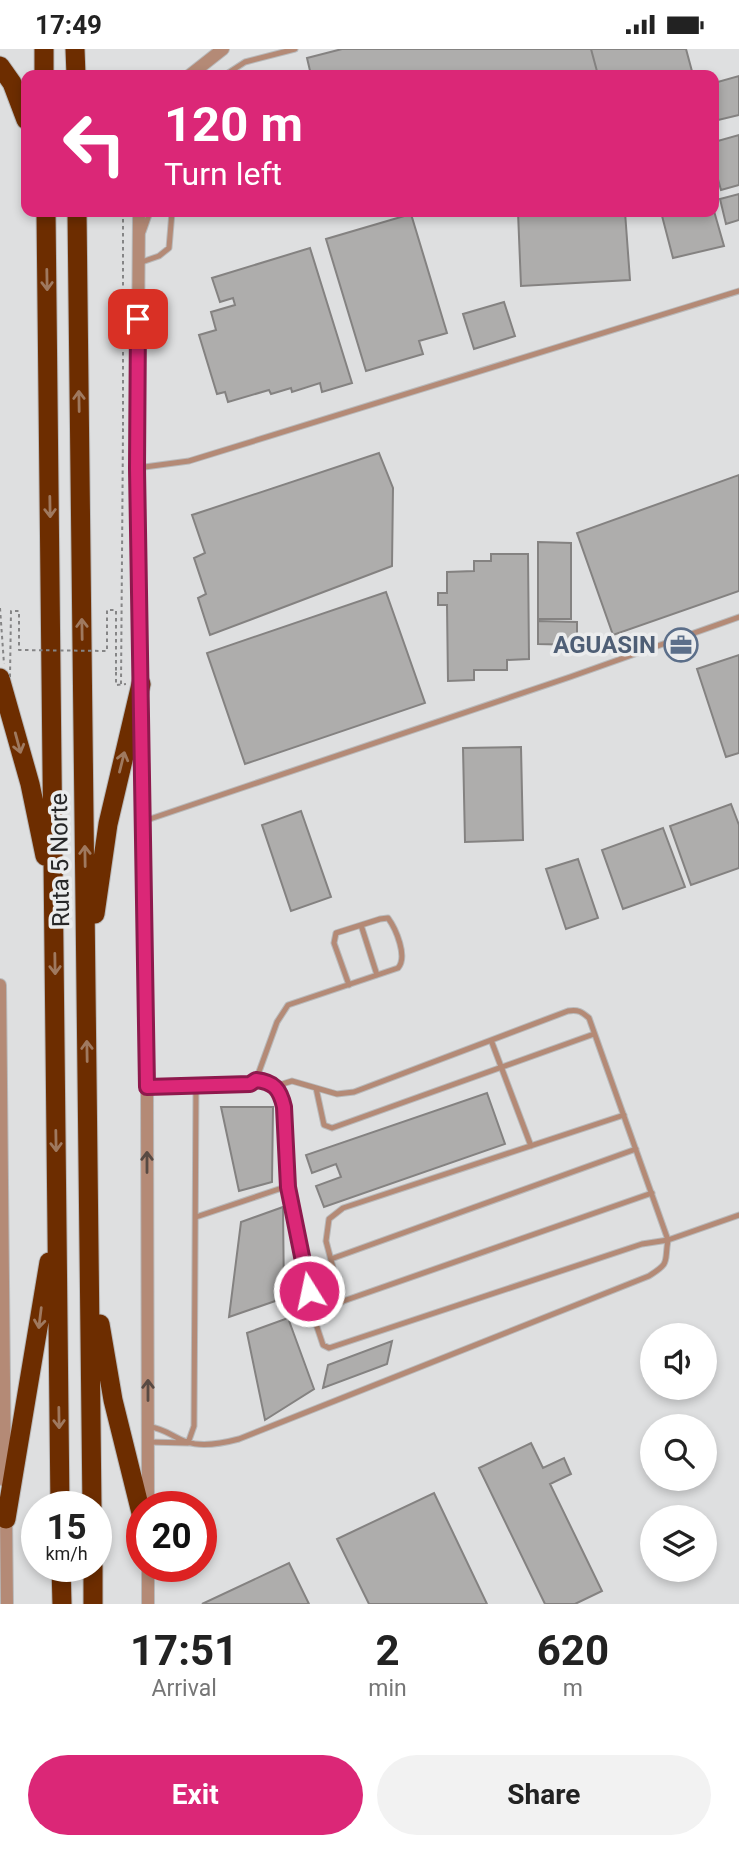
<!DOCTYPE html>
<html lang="en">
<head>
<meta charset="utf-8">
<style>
  body { margin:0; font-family:Roboto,sans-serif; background:#f2f2f2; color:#222; height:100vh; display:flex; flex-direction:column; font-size:26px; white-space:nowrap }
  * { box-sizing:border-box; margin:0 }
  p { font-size:23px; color:#767676 }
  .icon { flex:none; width:38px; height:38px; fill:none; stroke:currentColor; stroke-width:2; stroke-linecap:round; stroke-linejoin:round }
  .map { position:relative; height:1555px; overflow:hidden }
  .panel { display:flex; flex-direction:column; background:#fff; flex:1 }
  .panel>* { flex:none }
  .top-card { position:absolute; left:21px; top:21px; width:698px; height:147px; border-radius:14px; box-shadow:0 4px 10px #0003; background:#db2777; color:#fff; overflow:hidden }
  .tools { position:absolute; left:640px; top:1274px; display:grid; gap:14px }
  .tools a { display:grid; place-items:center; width:77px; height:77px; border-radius:50%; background:#fff; box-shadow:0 4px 10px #0003; font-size:35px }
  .speed { position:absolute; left:21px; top:1442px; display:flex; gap:14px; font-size:35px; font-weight:700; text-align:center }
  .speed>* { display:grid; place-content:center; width:91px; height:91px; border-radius:50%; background:#fff; box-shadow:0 4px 10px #0003; line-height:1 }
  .speed small { font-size:18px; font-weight:400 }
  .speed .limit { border:10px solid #d22; background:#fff; color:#111 }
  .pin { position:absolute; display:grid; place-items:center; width:60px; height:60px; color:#fff; margin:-30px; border-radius:14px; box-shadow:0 4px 10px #0006 }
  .me { position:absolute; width:77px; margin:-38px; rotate:350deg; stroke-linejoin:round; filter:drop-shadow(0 0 5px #0008) }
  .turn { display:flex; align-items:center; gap:24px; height:147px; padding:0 28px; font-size:32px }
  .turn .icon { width:91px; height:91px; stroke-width:2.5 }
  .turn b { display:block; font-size:49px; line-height:60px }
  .eta { display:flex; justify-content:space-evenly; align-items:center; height:119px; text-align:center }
  .eta b { font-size:42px; font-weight:700; line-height:49px }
  .cta { display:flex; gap:14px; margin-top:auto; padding:14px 28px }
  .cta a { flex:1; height:80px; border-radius:42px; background:#db2777; color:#fff; font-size:28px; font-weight:700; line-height:80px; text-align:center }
  .cta a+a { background:#f2f2f2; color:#222 }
  .status { display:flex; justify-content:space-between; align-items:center; height:49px; padding:0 35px; background:#fff; direction:ltr }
  .status svg { height:19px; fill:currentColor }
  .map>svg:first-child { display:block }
  .building { fill:#aeadac; stroke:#848281; stroke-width:2 }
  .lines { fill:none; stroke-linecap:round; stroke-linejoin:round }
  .service-casing { stroke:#b9babb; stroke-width:7 }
  .tertiary-casing { stroke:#b9babb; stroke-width:14 }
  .motorway-casing { stroke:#b9babb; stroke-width:21 }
  .path { stroke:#858586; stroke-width:2; stroke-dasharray:3.5 3.5; stroke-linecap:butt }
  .service { stroke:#b48a76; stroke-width:5 }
  .tertiary { stroke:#b48a76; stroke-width:12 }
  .motorway { stroke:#6d2d00; stroke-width:19 }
  .path-bridge { stroke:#858586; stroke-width:2; stroke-dasharray:3.5 3.5; stroke-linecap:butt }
  .oneway { stroke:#9f795f }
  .oneway2 { stroke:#584a43 }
  .route-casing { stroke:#8e194d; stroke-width:18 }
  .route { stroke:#db2777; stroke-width:12 }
  .labels { text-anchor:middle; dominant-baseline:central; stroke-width:7; stroke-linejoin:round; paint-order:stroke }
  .service-label { font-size:24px; font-weight:bold; fill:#4e5e75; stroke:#ebeced; text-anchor:end }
  .street-label { font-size:24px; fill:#272728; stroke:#ebeced }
</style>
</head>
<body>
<div class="status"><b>17:49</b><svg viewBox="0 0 49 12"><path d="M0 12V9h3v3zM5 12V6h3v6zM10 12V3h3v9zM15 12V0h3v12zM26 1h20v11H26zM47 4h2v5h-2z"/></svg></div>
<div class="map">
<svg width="739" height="1555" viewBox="0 0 739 1555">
  <rect width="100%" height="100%" fill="#dedfe0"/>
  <path class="building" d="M342,0H591L598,26H311L307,9Z
    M591,0H686L693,26H598Z
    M739,27V66L714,72V34Z
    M739,86V136L721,141L714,116V93Z
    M739,145V171L726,175L720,150Z
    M714,162L724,197L673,209L661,163Z
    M518,163H625L630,231L521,237Z
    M411,165L447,284L419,292L423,305L366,322L326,190Z
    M310,199L352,334L322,343L320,334L292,343L291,339L271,345L269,341L228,353L225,343L217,345L199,286L216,281L211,263L235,256L233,249L220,253L212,229Z
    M504,253L515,287L474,300L463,265Z
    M379,404L393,439L392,517L210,586L198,549L206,545L194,509L205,504L192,466Z
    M739,426V542L613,586L577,484Z
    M538,493L571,494V570H538Z
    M491,505H528L529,610L507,611V621H474V631L448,632L447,556H438V544H447V523L474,522V512H491Z
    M386,543L425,654L245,715L207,604Z
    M538,572L577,573V596L538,595Z
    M739,606V704L726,708L697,620Z
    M521,698L523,791L465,793L463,699Z
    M731,755L739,776V819L691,836L670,777Z
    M301,762L331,848L291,862L262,776Z
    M663,779L685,838L623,860L602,801Z
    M578,810L598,869L566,880L546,820Z
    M487,1044L505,1095L324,1158L316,1137L341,1128L336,1115L312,1124L306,1106Z
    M221,1058H273L272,1133L239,1142Z
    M283,1158L284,1249L229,1268L241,1173Z
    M288,1269L314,1340L265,1371L247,1284Z
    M392,1292L387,1315L323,1339L328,1316Z
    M531,1394L543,1419L564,1409L571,1425L550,1435L602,1542L575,1555H545L479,1419Z
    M434,1444L487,1555H369L337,1490Z
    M289,1514L309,1555H202Z"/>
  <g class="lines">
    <defs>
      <path id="service" d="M225,26L245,13L295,0
        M143,183L150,163
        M139,214L159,207L169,199L172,163
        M137,419L189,412L739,242
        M144,772L570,628L739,568
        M361,876L377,926
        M491,991L531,1097
        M256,1031C268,1032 274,1035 281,1046L288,1137L312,1263L323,1296L329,1299L642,1195L668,1191L589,969C582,963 578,960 568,962L354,1043L337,1045L292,1032L276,1037
        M147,1038L250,1035L256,1031L277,973L288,956L398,919C408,908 396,880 388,869L380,870L336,884L334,894L349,936
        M316,1039L324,1076L332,1079L594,985
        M196,1168L288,1137
        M331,1210L636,1100
        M342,1253L326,1192L329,1170L343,1159L624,1066
        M312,1263L652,1144
        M150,1378C164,1379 174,1389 187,1393C202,1398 224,1394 239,1390L649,1227C671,1213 664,1214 668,1191L739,1166
        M148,1393L188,1394L194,1377L196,1036"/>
      <path id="tertiary" d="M190,26L223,0
        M139,163L137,419L141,642
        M141,660L147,1038L148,1458
        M0,936L5,1432
        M6,1465L7,1555
        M148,1517V1555"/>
      <path id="motorway" d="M44,0V26
        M75,0L76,26
        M0,17L12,34L26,71
        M46,163L60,1458
        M77,163L92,1458
        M0,629L30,735L45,807
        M95,865L108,775L141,635
        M100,1275L113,1351L142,1468
        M6,1470L49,1213
        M61,1517L62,1555
        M93,1517V1555"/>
    </defs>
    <use href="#service" class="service-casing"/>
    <use href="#tertiary" class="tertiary-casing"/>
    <use href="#motorway" class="motorway-casing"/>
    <path class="path" d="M123,163V379
      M0,559L4,615
      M116,623V636L126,635
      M121,635L123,380H125"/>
    <use href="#service" class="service"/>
    <use href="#tertiary" class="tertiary"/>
    <use href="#motorway" class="motorway"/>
    <path class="path-bridge" d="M10,628L11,562H19V601L107,602V561H116V623"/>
  </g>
  <defs><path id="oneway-shaft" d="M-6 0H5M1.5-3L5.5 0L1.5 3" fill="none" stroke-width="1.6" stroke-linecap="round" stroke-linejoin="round" transform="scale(1.75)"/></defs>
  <g class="oneway">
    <use href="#oneway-shaft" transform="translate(47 231) rotate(89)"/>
    <use href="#oneway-shaft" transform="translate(79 352) rotate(-91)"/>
    <use href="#oneway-shaft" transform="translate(50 458) rotate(89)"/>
    <use href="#oneway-shaft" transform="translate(82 580) rotate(-91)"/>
    <use href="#oneway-shaft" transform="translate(18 694) rotate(75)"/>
    <use href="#oneway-shaft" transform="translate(122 713) rotate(-76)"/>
    <use href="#oneway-shaft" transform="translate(85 807) rotate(-91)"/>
    <use href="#oneway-shaft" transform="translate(55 915) rotate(89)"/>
    <use href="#oneway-shaft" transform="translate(87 1002) rotate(-91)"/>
    <use href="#oneway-shaft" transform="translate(56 1092) rotate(89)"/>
    <use href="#oneway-shaft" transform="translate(40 1269) rotate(97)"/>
    <use href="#oneway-shaft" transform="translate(59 1369) rotate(89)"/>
  </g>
  <g class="oneway2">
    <use href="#oneway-shaft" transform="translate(147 1113) rotate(-90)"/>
    <use href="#oneway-shaft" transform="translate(148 1341) rotate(-90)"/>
  </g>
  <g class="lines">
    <defs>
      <path id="route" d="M138,270L137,419L147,1038L250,1035L256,1031C274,1033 280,1040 284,1058L288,1138L309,1242"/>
    </defs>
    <use href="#route" class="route-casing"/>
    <use href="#route" class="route"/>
  </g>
  <defs>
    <symbol id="office-ring" viewBox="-11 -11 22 22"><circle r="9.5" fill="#ebeced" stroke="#5c6f8a" stroke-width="1.5"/><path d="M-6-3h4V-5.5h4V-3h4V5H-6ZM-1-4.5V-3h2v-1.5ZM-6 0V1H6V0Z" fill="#5c6f8a"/></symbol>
  </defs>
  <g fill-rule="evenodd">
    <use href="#office-ring" x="662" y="577" width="38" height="38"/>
  </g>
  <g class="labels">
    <g class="service-label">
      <text x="656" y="596">AGUASIN</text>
    </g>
    <g class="street-label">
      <text transform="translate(60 811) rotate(-91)">Ruta 5 Norte</text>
    </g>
  </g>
</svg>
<div class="tools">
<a><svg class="icon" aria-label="sound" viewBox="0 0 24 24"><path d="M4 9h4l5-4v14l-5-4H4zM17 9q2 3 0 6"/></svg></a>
<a><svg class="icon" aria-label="search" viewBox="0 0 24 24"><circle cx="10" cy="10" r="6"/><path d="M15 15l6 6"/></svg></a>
<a><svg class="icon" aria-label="layers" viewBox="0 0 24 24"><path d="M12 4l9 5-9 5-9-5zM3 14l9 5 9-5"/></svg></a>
</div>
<div class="speed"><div>15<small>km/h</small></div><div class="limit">20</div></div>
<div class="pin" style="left:138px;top:270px;background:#d93025"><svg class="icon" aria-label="arrive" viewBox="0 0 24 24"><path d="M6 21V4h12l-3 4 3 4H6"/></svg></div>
<svg class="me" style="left:309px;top:1242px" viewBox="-20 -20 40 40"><circle r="17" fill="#db2777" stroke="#fff" stroke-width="3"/><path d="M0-11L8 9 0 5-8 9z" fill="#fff"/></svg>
<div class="top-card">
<div class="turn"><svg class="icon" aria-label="left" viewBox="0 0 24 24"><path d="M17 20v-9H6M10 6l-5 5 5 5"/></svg><div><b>120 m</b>Turn left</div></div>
</div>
</div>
<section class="panel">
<div class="eta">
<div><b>17:51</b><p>Arrival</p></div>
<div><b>2</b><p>min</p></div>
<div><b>620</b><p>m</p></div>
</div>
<div class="cta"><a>Exit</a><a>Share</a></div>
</section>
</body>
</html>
